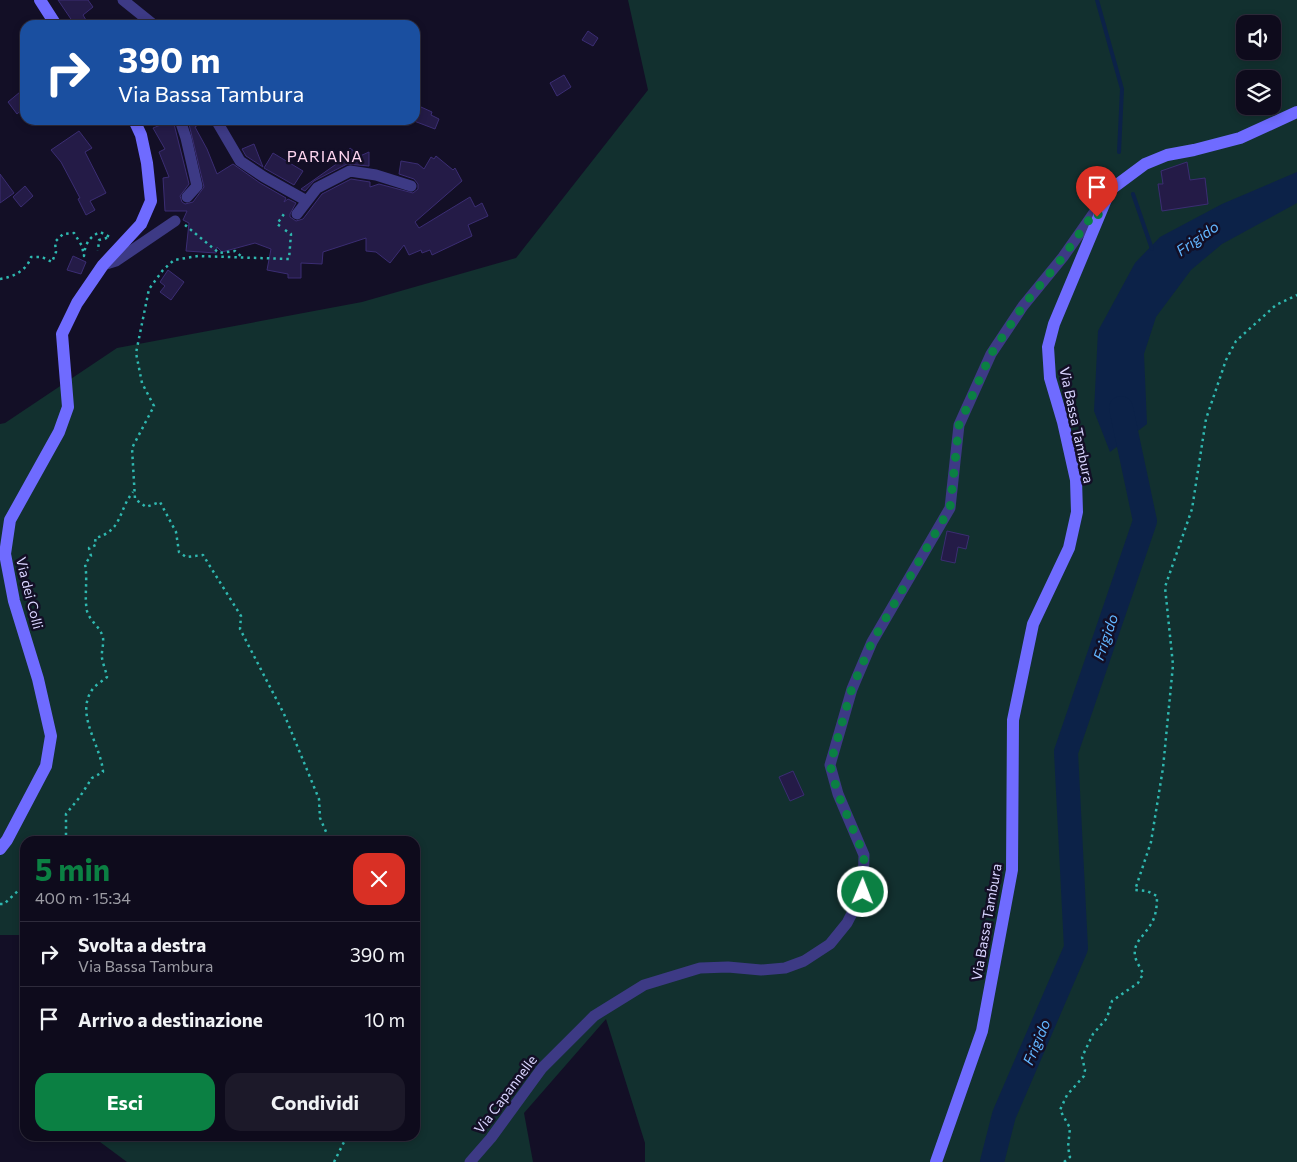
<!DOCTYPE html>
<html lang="it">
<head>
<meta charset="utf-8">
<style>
  body { margin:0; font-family:Commissioner,sans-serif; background:#1c1929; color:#f1f3f6; height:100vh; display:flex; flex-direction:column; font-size:19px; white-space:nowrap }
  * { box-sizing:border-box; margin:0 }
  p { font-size:16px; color:#9b9ba3 }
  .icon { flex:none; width:28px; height:28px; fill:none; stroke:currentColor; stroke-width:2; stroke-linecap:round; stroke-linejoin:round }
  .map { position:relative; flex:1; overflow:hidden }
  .panel { position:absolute; left:20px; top:836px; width:400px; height:305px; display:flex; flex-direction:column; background:#0e0b1c; border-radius:15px; box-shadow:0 2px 8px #0003,0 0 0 1px #2e2b3b }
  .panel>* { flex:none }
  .top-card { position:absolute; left:20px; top:20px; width:400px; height:105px; border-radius:15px; box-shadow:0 2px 8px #0003,0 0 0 1px #2e2b3b; background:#1a4fa0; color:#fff; overflow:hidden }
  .controls { position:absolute; left:1236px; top:15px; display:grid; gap:10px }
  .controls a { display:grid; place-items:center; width:45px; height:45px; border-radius:10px; background:#0e0b1c; box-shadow:0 2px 8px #0003,0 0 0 1px #2e2b3b; font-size:25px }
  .pin { position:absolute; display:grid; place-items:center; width:42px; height:42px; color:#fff; margin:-51px -21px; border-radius:50% 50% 50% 0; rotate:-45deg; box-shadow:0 0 5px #0007 }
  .pin .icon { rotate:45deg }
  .me { position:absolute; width:55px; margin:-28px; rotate:1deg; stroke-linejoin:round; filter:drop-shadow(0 0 4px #0008) }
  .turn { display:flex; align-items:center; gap:18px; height:105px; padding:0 15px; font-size:22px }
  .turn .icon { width:65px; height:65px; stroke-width:2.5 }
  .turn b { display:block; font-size:35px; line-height:42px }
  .round { display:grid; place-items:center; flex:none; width:52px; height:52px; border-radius:15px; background:#1c1929 }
  .headline { display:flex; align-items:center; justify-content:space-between; height:85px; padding:0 15px }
  h1 { font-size:30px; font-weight:700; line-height:38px; color:#0b8043 }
  .cta { display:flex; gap:10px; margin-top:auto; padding:10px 15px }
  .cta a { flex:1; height:58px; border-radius:15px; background:#0b8043; color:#fff; font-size:20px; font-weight:700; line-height:58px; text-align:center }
  .cta a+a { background:#1c1929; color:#f1f3f6 }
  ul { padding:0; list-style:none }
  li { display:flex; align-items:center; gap:15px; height:65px; padding:0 15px; border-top:1px solid #2e2b3b }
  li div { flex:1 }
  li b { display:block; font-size:19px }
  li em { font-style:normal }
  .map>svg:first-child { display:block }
  .green { fill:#12302f; fill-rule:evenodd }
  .water { fill:#0c2248 }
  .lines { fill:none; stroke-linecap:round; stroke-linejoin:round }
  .stream { stroke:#0c2248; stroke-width:4 }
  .river { stroke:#0c2248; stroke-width:24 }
  .building { fill:#241b47; stroke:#3b2d73 }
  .path { stroke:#2fb8b0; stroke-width:2.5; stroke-dasharray:2.5 4; stroke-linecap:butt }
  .street { stroke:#3d3a85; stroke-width:11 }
  .secondary { stroke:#6f6bff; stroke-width:12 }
  .route { stroke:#0b8043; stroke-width:9; stroke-dasharray:0 16.2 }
  .labels { text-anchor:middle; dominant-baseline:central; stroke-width:5; stroke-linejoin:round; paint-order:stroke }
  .street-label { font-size:14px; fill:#d9d4ff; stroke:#130f26 }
  .water-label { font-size:15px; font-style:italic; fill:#62b6ff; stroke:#130f26 }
  .quarter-label { font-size:16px; letter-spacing:1px; fill:#ffd6f0; stroke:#130f26 }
</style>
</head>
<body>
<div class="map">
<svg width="1297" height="1162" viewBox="0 0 1297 1162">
  <rect width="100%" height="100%" fill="#130f26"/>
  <path class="green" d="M628,0H1297V1162H645V1143L606,1019L524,1113L533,1162H127L92,1136H415V841H25V935H0V424L5,423L117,348L362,302L516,258L648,90ZM1245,24H1272V51H1245ZM1245,79H1272V106H1245Z"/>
  <path class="water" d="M1297,172V203L1222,244L1191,270L1156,317L1144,354L1147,424L1110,452L1094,411L1098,331L1135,263L1160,237L1222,204Z"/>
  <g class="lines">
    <path class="stream" d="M1097,0L1122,89L1119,152
      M1133,194L1152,249"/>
    <path class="river" d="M992,1162L1004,1115L1076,948L1066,752L1145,521L1121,408"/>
  </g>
  <path class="building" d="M58,0H88L93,7L83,15L89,25H75Z
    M588,31L598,38L593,46L582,40Z
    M564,75L571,87L557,96L550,83Z
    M20,92L25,98V107L17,114L8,102Z
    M421,107L432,112L431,115L439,119L435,129L414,121Z
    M173,120L189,184L180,196L182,202L185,204L193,202L204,187L188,120H205L195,127L207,149L217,174L233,164L260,183L286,198L284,202L288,199L296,203L290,214V217L296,221L303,219L322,194L351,179L370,182V187L379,184L413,193L418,189V184L414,179L399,174L401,161L418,164L424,169L431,157L434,159L436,156L453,170L455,168L462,181L415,222L419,228L470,197L475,207L482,203L488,216L468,225L472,236L432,255L430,250L422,253L421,250L409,255L404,245L390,263L376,252L366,251V238L323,252L322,264L301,263V278H288V274L267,270L271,249L255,243L222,252L217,247L216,253L186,251L189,223L183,220L187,211H165L163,178L169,177L159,152L165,149L153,128Z
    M79,131L92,148L85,152L106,193L90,201L95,210L86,215L78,199L80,198L61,162L51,150Z
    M254,144L263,167L246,156L242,149Z
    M350,148L360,156L369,152V166L347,164L314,181L305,191L301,189L342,160L340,158Z
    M273,153L303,171L294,185L264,168Z
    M1187,162L1190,180L1205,178L1208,204L1162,211L1158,184H1163L1161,171Z
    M0,174L14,193L0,203Z
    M25,186L33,196L21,207L13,197Z
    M73,256L86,262L81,274L67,270Z
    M168,270L184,282L171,300L160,292L165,286L160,282Z
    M947,531L969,536L966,549L958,547L955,563L941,560Z
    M793,771L804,795L790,801L779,777Z"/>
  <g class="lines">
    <path class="path" d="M185,225L219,253L235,251L242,257
      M280,226L277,224L284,214
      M285,230L291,234L289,259L198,256L174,260L163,270L149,289L136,353L142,383L154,406L132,448L135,499L146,507L160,502L176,532L179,552L186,557L203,555L241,616L240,629L284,714L319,799L320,818L330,841
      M0,279C14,277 27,270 31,257H42L52,262L56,252L55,242L63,234L74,233L82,246L84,256C85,244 89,237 100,232L110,237L99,240L98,251
      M63,841L66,835V814L79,798L92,778L103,772C101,745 75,715 92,690C95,685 103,681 107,677C106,671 103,664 102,658C101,652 104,645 103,638C101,627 90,622 87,611C84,596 88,580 85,564L91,556L89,548L96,545L95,538C123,531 118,510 133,492
      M0,904H4L20,889L25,888
      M334,1162L344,1142L350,1136
      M1064,1162L1070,1157L1068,1147L1070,1128L1060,1110L1067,1095L1084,1076L1085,1070L1082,1057L1093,1034L1107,1018L1112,1001L1138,983L1143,974C1141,968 1136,962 1135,956C1133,943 1143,937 1149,927C1156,918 1157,907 1157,896L1147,891L1135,890L1151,842L1163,768L1173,665L1165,587L1192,509L1206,419L1226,360L1236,341L1276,305L1297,295"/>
    <path class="street" d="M123,0L154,25
      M180,120L186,138L197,186L187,197
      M216,120L240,161L264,177L307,201L317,188L350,171L376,175L411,186
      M297,214L307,201
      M103,265L116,261L175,221
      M470,1162L491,1138L542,1068L594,1016L644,985L700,968L728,967L761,970L785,968L804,961L830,944L847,923L863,892L864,855L838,794L830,765L852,689L872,642L950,508L959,425L991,354L1023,306L1063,257L1103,200"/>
    <path class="secondary" d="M40,0L56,25
      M0,849L7,840L46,766L51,736L38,679L14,601L5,554L10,520L59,432L68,407L62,334L77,303L103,265L141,224L151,201L147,163L141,135L134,120
      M936,1162L982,1031L1012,870L1013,720L1033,624L1069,548L1077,512L1076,480L1063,422L1050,378L1048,347L1054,324L1110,190L1145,164L1167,155L1194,150L1240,138L1297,112"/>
  </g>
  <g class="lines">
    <path class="route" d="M863,892L864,855L838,794L830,765L852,688L872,642L950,508L959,425L991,354L1023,306L1063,257L1110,190L1097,217"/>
  </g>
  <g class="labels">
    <g class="street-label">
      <text transform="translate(1077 425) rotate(78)">Via Bassa Tambura</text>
      <text transform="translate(30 593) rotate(76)">Via dei Colli</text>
      <text transform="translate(986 922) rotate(-80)">Via Bassa Tambura</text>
      <text transform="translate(505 1094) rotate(-53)">Via Capannelle</text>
    </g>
    <g class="water-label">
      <text transform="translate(1197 238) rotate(-35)">Frigido</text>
      <text transform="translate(1105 637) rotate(-71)">Frigido</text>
      <text transform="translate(1036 1042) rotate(-67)">Frigido</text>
    </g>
    <g class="quarter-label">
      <text x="325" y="155">PARIANA</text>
    </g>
  </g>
</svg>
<div class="controls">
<a><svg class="icon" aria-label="sound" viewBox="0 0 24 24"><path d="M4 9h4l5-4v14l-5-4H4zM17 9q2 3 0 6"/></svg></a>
<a><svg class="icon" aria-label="layers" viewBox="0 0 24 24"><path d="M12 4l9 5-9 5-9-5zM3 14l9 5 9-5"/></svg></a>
</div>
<div class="pin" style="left:1097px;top:217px;background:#d93025"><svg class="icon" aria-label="arrive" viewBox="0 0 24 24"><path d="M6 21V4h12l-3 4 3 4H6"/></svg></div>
<svg class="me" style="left:863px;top:892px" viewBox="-20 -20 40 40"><circle r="17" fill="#0b8043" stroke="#fff" stroke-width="3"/><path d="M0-11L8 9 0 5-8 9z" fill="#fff"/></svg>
<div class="top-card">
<div class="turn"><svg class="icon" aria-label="right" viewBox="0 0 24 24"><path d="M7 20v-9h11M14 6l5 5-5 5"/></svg><div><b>390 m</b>Via Bassa Tambura</div></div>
</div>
<section class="panel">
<div class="headline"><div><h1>5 min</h1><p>400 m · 15:34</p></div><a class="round" style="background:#d93025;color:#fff"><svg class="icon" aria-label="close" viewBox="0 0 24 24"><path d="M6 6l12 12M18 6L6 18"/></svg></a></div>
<ul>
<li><svg class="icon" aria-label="right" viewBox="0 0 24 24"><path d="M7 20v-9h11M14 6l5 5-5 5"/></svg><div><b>Svolta a destra</b><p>Via Bassa Tambura</p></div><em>390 m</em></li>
<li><svg class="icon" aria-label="arrive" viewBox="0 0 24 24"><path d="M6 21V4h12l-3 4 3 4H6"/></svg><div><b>Arrivo a destinazione</b></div><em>10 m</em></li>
</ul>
<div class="cta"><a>Esci</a><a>Condividi</a></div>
</section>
</div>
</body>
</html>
